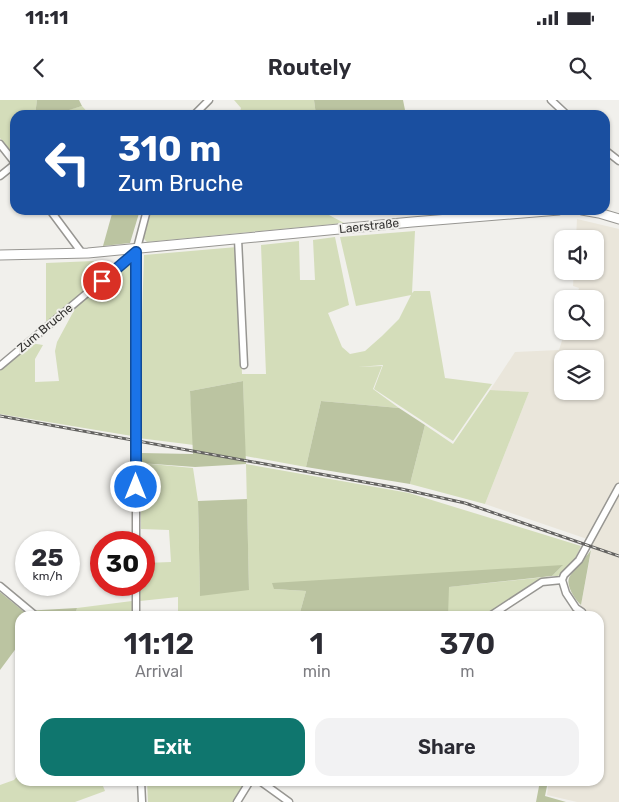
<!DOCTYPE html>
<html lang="en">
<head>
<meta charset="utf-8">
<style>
  body { margin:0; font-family:Rubik,sans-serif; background:#f2f2f3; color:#2b2b33; height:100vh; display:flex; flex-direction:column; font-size:19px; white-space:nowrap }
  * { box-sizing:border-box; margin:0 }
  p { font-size:16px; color:#7c7c81 }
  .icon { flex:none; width:28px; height:28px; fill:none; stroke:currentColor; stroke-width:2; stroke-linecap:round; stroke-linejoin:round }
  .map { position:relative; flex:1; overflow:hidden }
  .side { position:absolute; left:15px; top:511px; width:589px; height:175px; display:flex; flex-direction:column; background:#fff; border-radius:15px; box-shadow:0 1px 4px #0004 }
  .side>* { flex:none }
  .guide { position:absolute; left:10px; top:10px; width:600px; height:105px; border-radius:15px; box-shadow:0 1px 4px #0004; background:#1a4fa0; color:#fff; overflow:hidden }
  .controls { position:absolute; left:554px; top:130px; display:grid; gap:10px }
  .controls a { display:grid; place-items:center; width:50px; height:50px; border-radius:10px; background:#fff; box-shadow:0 1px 4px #0004; font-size:25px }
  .speed { position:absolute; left:15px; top:431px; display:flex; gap:10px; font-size:25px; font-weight:700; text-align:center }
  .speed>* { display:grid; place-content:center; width:65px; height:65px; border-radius:50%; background:#fff; box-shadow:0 1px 4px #0004; line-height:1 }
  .speed small { font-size:12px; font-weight:400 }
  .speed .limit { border:8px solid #d22; background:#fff; color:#111 }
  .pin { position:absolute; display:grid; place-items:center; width:42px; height:42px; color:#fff; margin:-21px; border:2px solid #fff; border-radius:50%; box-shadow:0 1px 5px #0007 }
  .me { position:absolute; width:55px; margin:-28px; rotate:0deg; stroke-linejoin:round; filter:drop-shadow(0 0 4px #0008) }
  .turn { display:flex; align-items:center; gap:18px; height:105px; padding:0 25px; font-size:22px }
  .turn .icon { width:65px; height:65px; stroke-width:2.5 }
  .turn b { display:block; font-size:35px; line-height:42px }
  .eta { display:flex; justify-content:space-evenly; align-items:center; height:85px; text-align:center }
  .eta b { font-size:30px; font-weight:600; line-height:35px }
  .button { display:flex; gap:10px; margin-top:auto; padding:10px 25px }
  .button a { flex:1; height:58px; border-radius:15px; background:#0f766e; color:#fff; font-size:20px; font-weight:600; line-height:58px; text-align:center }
  .button a+a { background:#f2f2f3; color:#2b2b33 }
  .status { display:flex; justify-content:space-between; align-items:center; height:35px; padding:0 25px; background:#fff; direction:ltr }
  .status svg { height:14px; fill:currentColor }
  header { display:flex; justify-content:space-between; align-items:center; height:65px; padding:0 25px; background:#fff; font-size:22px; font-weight:600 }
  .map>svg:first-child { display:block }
  .built { fill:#eae6db; fill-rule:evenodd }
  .green { fill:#d4ddba }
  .forest { fill:#bbc4a1 }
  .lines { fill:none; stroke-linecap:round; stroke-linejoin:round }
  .minor-casing { stroke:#979692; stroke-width:9 }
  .secondary-casing { stroke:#979692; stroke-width:11 }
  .minor { stroke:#fff; stroke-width:6 }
  .secondary { stroke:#fff; stroke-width:9 }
  .rail-casing { stroke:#646361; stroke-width:3 }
  .rail { stroke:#f1f0ec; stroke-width:1; stroke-dasharray:4; stroke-linecap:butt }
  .route-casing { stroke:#114b97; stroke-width:12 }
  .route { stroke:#1a73e8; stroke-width:9 }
  .labels { text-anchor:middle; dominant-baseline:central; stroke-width:4; stroke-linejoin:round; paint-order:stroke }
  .street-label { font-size:12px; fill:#333231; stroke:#f1f0ec }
</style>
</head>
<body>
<div class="status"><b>11:11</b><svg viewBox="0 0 49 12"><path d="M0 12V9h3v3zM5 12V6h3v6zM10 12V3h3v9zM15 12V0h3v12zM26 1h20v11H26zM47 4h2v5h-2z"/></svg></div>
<header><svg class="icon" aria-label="back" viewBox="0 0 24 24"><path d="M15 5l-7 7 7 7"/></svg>Routely<svg class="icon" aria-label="search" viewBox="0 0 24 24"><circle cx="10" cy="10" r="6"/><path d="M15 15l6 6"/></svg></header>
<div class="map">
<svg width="619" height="702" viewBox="0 0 619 702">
  <rect width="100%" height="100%" fill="#f1f0ec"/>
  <path class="built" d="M577,119L619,129V702H577L547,695L549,681H599V516H579L593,441L485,404L529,292L490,290L515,252L559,250L565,231H595V199H576L579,188L573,186L574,171H595V139H576ZM562,259H595V291H562Z"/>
  <path class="green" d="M0,0H37L35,15H15V58L0,38Z
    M234,0H314L316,15H239L241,8Z
    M82,6L90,15H66L64,11Z
    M151,110H328L329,115L344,123L147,142L143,138Z
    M415,131L412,193L414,191H430L445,278L492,284L453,341L374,289L383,265L358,267L382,266L373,289L399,308L321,301L306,367L245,356L243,281L190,291L194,345L138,338L144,155L237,147L242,274H266L261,145L299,141L300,180H315L313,140L335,137L349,205L328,213L342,247L350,254L365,251L382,236L399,219L411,195L356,206L340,137Z
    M132,160V336L0,314V269L31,243L43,245L35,259V282L59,281L55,251L57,242L78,203Z
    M94,161L97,183L46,225V163Z
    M490,290L529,292L485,404L410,384L425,325L453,344Z
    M140,363L193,368L198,401L200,495L249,489L246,364L409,393L581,446L574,461L558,476H552L562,466L274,489L306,491L299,516H178V497L140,501V485H144V463L171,462L169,430L141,429Z
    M546,477L483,516H448V487Z
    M132,501V516H75L77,508Z
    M20,673V681H101L105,691L75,702H0V685L14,680Z
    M147,681H248L235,702H148Z"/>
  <path class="forest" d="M37,0H79L82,6L53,15H35Z
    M314,0H403L406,15H316Z
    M113,110H140L130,143L103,146Z
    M243,281L246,364L195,367L140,363V353L193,354L190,291Z
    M321,301L399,308L425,325L410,384L306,367Z
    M247,399L249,490L200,496L198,401Z
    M591,450L581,505C575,500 566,486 569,478C571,473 587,456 591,450Z
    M563,465L552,476L449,487L448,516H299L306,491L274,489L272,483Z
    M0,492L23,511L77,508L75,516H20V543L0,570Z
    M540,681H548L545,696L566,702H536Z"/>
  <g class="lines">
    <defs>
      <path id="minor" d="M551,0L567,15
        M194,15L209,0
        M0,44L15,63
        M605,50L619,61
        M0,76L15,64
        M50,110L82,153
        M238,139L244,265
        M0,266L136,152
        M136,442V152L147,110
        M136,485V516
        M0,486L36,516
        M582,512L576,508L566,493L562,480L564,475L579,460L619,387
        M490,516L542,482L562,480
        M141,681L142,702
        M260,681L289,702
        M237,702L250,681"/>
      <path id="secondary" d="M582,110L599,113L619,119
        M0,155L88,153L412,122L559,110"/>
    </defs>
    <use href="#minor" class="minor-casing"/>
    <use href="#secondary" class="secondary-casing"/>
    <use href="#minor" class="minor"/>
    <use href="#secondary" class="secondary"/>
    <defs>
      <path id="rail" d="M0,316L397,388L465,403L619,456"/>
    </defs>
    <use href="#rail" class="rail-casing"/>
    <use href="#rail" class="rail"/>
  </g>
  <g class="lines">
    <defs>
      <path id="route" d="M102,181L136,152V387"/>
    </defs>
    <use href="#route" class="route-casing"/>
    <use href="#route" class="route"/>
  </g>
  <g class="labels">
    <g class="street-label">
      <text transform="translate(369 126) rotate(-6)">Laerstraße</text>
      <text transform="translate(45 228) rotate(-40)">Zum Bruche</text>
    </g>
  </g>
</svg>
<div class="controls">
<a><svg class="icon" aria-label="sound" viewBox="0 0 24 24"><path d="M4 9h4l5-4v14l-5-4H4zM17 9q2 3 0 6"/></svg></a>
<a><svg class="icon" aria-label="search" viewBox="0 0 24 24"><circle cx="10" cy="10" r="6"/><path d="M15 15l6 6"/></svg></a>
<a><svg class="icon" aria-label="layers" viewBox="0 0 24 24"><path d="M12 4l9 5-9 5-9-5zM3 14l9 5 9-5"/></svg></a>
</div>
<div class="speed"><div>25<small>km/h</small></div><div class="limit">30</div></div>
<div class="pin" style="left:102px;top:181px;background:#d93025"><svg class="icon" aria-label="arrive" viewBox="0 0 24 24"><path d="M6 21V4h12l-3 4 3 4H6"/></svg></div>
<svg class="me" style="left:136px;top:387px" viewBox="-20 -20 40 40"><circle r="17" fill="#1a73e8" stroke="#fff" stroke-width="3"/><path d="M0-11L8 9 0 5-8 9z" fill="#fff"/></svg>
<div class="guide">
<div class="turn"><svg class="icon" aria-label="left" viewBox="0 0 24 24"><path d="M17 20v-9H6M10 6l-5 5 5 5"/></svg><div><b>310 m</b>Zum Bruche</div></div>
</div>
<section class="side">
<div class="eta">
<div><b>11:12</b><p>Arrival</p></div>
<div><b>1</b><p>min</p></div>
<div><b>370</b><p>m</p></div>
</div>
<div class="button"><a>Exit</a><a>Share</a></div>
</section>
</div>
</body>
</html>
